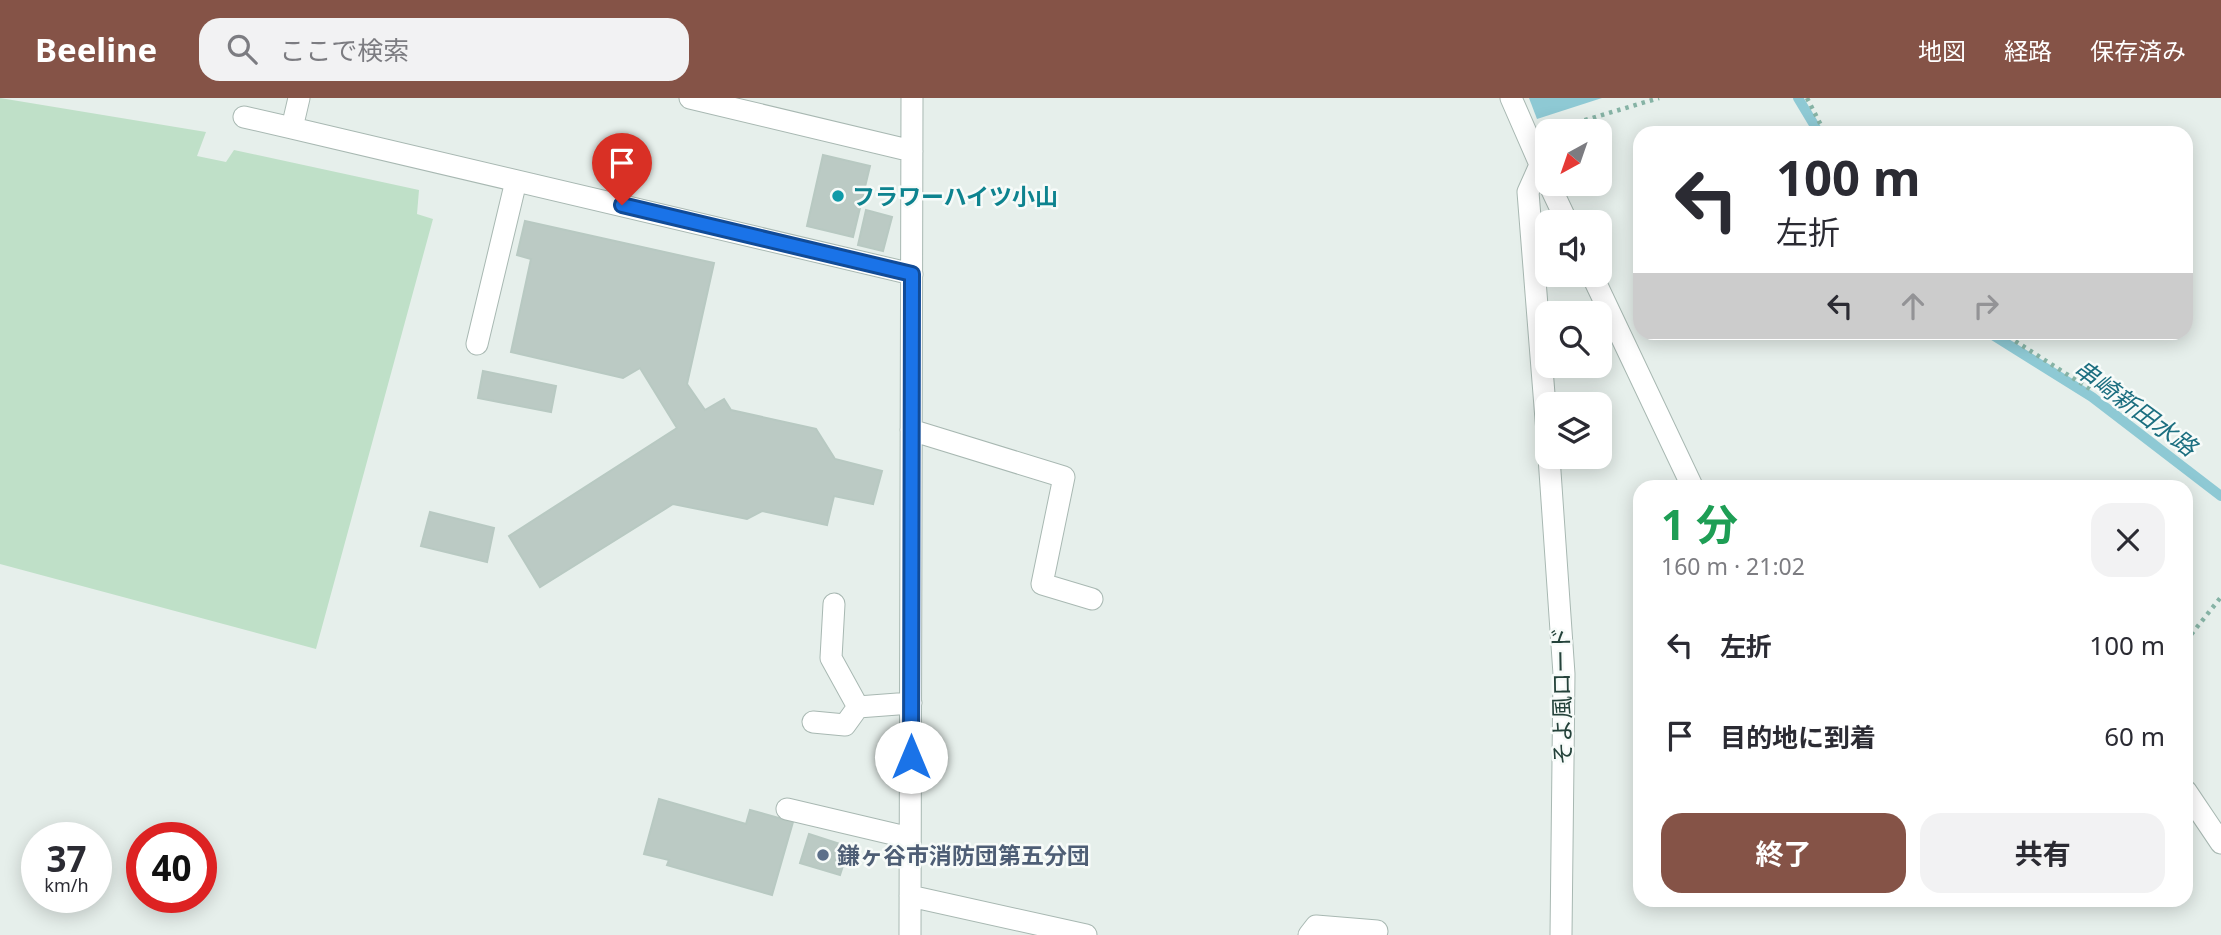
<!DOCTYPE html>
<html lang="ja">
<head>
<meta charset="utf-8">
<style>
  body { margin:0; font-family:"Noto Sans","Noto Sans JP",sans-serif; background:#f2f2f3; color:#2b2b33; height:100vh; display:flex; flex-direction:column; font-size:26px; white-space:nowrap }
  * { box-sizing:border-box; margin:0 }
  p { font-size:23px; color:#7c7c81 }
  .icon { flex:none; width:38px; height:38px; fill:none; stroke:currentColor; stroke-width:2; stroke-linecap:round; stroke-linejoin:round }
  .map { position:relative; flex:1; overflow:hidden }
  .panel { position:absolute; left:1633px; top:382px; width:560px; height:427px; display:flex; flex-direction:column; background:#fff; border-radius:21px; box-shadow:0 4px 18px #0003 }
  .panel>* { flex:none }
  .top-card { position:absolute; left:1633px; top:28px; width:560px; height:214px; border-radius:21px; box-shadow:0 4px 18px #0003; background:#fff; color:#2b2b33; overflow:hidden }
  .needle { width:46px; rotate:220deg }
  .controls { position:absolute; left:1535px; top:21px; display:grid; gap:14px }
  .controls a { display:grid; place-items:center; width:77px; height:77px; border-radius:14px; background:#fff; box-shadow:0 4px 18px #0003; font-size:35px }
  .speed { position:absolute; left:21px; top:724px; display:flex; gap:14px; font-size:35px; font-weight:700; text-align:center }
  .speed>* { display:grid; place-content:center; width:91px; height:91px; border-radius:50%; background:#fff; box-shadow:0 4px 18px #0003; line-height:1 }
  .speed small { font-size:18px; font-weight:400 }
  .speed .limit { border:10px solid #d22; background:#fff; color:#111 }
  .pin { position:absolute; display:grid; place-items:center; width:60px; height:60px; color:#fff; margin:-72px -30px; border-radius:50% 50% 50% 0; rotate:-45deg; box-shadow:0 0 7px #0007 }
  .pin .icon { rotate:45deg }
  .me { position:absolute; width:77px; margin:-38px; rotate:0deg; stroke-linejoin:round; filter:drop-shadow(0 0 5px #0008) }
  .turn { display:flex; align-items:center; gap:24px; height:147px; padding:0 28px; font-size:32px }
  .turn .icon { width:91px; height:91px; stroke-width:2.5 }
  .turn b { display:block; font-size:49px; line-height:60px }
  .lanes { display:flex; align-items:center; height:66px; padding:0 28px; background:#0003; justify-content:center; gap:35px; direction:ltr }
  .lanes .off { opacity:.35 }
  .round { display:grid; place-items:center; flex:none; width:74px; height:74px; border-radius:21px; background:#f2f2f3 }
  .headline { display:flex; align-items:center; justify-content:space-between; height:119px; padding:0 28px }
  h1 { font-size:42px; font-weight:700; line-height:52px; color:#1e9e55 }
  .action { display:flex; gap:14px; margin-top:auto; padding:14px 28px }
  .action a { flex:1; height:80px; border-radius:21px; background:#855347; color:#fff; font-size:28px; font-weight:700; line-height:80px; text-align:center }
  .action a+a { background:#f2f2f3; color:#2b2b33 }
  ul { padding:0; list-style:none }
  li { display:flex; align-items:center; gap:21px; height:91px; padding:0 28px }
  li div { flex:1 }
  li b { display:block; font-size:26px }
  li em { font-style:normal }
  header { display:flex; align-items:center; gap:42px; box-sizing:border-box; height:98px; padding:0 35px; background:#855347; color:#fff }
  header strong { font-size:33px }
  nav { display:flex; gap:38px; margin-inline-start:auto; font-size:24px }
  .search { width:490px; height:63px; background:#f2f2f3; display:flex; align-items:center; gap:18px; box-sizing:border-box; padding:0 24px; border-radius:21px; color:#7c7c81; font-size:26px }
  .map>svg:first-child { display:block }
  .green { fill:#bfe0c8 }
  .water { fill:#8ec9d4 }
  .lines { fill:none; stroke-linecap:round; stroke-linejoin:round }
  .stream { stroke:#8ec9d4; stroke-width:10 }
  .building { fill:#bbcac4; stroke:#b8c9c2; stroke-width:2 }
  .minor-casing { stroke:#a8b8b2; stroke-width:23 }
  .path { stroke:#86b3a5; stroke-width:4.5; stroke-dasharray:3.5 5; stroke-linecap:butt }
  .minor { stroke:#fff; stroke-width:21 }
  .route-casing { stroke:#114b97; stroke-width:18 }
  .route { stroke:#1a73e8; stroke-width:12 }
  .culture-dot { fill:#0f9aa8; stroke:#f7fbf9; stroke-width:2.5 }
  .service-dot { fill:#5c6f8a; stroke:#f7fbf9; stroke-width:2.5 }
  .labels { text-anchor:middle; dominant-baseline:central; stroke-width:5; stroke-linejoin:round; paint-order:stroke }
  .culture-label { font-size:23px; font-weight:bold; fill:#0d838f; stroke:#f7fbf9; text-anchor:start }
  .street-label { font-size:23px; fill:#24423a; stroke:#f7fbf9 }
  .service-label { font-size:23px; font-weight:bold; fill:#4e5e75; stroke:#f7fbf9; text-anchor:start }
  .water-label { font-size:24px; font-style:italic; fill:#1c6f80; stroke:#f7fbf9 }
</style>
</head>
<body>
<header>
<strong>Beeline</strong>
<div class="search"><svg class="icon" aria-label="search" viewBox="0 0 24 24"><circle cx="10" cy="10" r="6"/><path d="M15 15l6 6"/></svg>ここで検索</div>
<nav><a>地図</a><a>経路</a><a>保存済み</a></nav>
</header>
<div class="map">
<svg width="2221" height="837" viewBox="0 0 2221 837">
  <rect width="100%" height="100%" fill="#e6efeb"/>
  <path class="green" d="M0,0L206,34L197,58L226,64L234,52L419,92L417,116L433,121L316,551L0,466Z"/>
  <path class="water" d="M1529,0H1602L1537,21Z"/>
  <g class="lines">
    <path class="stream" d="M1798,0L1819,35
      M1988,234L2092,299L2221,398"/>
  </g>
  <path class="building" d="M823,57L870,68L853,139L807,128Z
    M866,112L892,119L883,153L858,147Z
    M525,123L714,165L687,286L705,312L724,301L731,312L816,331L835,361L882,373L873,406L834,398L827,427L762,413L747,421L673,406L540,489L509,438L677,330L640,270L623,280L511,254L531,161L517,157Z
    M483,273L556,288L551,314L478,300Z
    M430,414L494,430L487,464L421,448Z
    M659,701L746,726L750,712L793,724L772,797L667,767L669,762L644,756Z
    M809,736L849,749L840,777L800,765Z"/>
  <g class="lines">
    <defs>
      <path id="minor" d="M299,0L292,30L912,176
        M690,0L912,53
        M1511,0L1546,80
        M244,19L292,30
        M1540,67L1528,94L1547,334
        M1549,86L1567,124
        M1592,177L1692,388
        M477,246L516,83
        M911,332L1064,379L1042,486L1092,501
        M1549,359L1564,576L1561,837
        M858,609L911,605
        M813,624L845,627L858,609L831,560L834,506
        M2186,693L2221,745
        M787,711L910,740
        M910,798L1086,837
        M910,837L912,0
        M1309,837L1316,828L1377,833"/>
    </defs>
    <use href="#minor" class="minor-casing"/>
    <path class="path" d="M1807,0L1825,35
      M1552,32L1659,0
      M2001,234L2093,293
      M2186,543L2221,499"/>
    <use href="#minor" class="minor"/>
  </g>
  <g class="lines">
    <defs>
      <path id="route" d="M622,107L912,176L911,659"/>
    </defs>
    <use href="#route" class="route-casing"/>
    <use href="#route" class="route"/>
  </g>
  <circle class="culture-dot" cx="838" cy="98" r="7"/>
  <circle class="service-dot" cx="823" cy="757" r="7"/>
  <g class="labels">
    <g class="culture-label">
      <text x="852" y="98">フラワーハイツ小山</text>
    </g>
    <g class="street-label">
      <text transform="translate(1561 598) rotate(-91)">そよ風ロード</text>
    </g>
    <g class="service-label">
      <text x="837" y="757">鎌ヶ谷市消防団第五分団</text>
    </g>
    <g class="water-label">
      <text transform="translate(2136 309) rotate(36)">串崎新田水路</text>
    </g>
  </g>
</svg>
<div class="controls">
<a><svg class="needle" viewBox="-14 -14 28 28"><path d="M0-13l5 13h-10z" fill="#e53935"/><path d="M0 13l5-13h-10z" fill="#7c7c81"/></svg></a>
<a><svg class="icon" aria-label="sound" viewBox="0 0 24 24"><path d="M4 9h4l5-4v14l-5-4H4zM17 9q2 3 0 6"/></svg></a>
<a><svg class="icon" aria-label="search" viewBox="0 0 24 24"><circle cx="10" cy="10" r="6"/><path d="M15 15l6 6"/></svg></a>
<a><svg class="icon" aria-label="layers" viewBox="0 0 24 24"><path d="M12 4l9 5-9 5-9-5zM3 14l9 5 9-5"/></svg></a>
</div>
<div class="speed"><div>37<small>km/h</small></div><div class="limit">40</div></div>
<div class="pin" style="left:622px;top:107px;background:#d93025"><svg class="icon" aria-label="arrive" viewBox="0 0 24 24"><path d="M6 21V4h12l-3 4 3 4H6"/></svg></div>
<svg class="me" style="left:911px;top:659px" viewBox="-20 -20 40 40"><circle r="19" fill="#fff"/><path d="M0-13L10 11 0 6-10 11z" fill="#1a73e8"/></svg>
<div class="top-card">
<div class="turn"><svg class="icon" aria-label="left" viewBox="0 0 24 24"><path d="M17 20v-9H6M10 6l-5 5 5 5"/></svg><div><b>100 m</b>左折</div></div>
<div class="lanes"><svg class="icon" aria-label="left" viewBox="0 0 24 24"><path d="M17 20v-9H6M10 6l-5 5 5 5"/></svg><svg class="icon off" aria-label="ahead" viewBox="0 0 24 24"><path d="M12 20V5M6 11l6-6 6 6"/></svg><svg class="icon off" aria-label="right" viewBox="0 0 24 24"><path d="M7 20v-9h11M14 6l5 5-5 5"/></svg></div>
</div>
<section class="panel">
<div class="headline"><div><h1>1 分</h1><p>160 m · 21:02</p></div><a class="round"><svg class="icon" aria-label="close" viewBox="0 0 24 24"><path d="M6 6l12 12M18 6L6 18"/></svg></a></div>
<ul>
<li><svg class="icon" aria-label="left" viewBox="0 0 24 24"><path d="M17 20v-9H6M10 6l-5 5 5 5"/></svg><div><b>左折</b></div><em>100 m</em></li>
<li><svg class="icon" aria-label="arrive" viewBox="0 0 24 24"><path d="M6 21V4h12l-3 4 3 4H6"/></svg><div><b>目的地に到着</b></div><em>60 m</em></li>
</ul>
<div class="action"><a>終了</a><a>共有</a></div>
</section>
</div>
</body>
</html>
